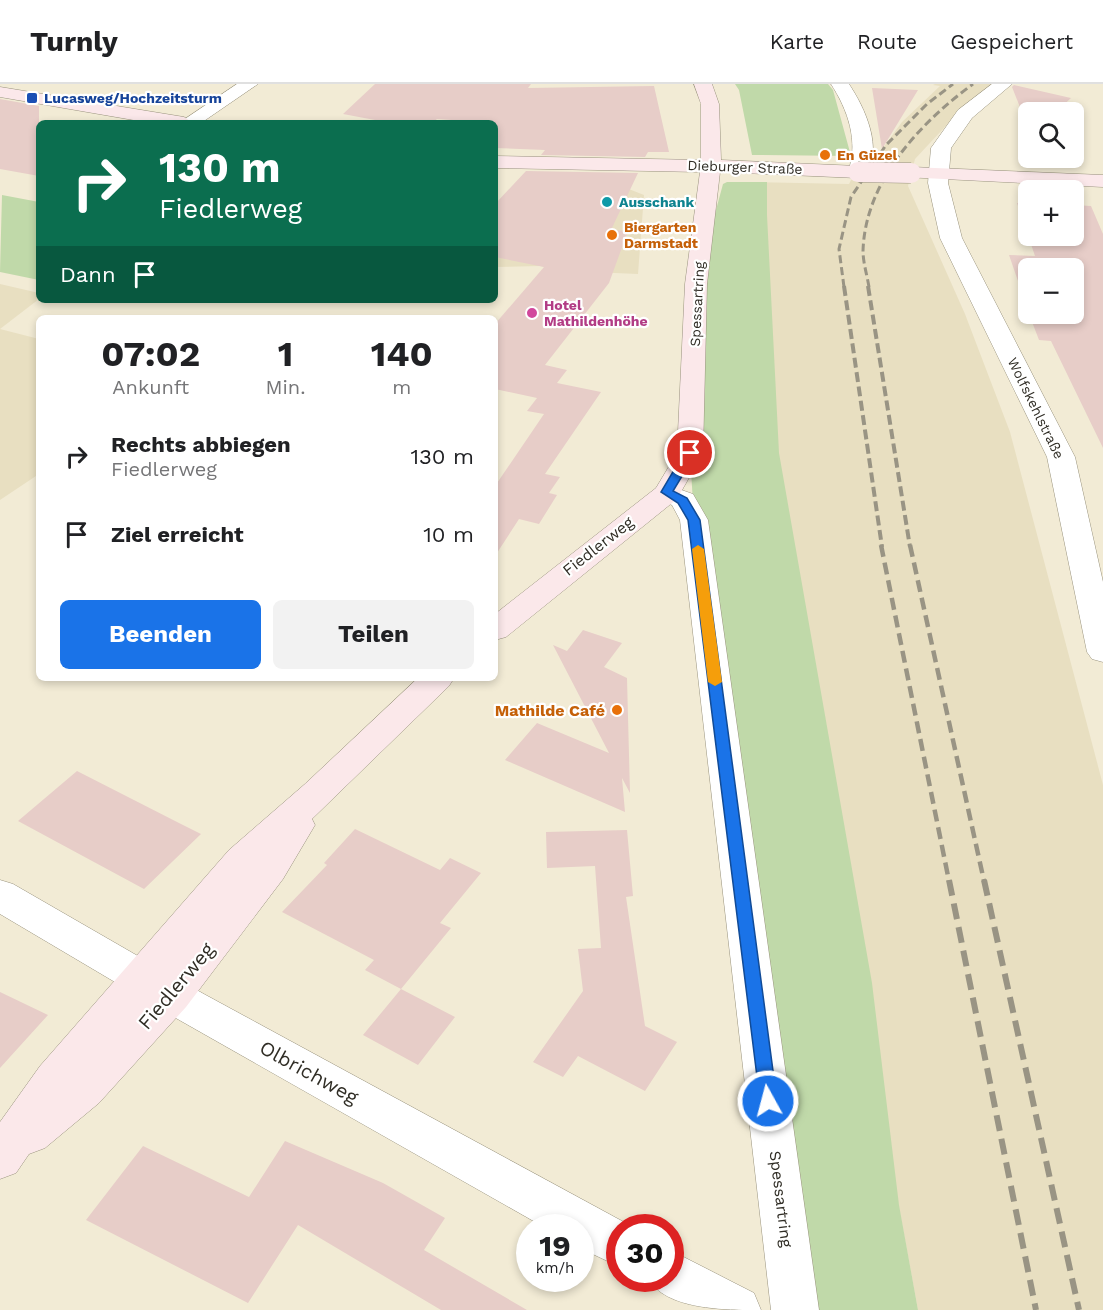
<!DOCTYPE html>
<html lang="de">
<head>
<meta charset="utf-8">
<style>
  body { margin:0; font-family:"Work Sans",sans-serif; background:#f2f2f2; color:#202124; height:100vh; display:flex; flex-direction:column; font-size:22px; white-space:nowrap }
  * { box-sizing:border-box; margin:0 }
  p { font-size:20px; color:#757577 }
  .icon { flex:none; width:33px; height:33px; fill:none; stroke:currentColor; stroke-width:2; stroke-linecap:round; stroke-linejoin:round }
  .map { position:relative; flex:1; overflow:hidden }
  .details { position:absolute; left:36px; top:231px; width:462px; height:366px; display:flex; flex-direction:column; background:#fff; border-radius:9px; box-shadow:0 3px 9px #0003 }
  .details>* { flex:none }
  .hud { position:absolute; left:36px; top:36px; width:462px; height:183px; border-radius:9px; box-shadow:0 3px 9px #0003; background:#0b6e4f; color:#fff; overflow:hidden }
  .tools { position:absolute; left:1018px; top:18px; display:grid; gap:12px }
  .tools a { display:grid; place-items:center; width:66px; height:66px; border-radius:9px; background:#fff; box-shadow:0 3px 9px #0003; font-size:30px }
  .speed { position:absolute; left:516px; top:1130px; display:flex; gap:12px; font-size:30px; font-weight:700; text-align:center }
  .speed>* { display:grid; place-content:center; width:78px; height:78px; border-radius:50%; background:#fff; box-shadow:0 3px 9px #0003; line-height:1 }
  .speed small { font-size:15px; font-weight:400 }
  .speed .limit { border:9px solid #d22; background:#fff; color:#111 }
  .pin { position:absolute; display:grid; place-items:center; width:51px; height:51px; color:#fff; margin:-26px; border:3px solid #fff; border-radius:50%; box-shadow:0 2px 6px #0007 }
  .me { position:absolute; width:66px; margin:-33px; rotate:353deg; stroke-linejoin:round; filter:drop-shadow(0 0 4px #0008) }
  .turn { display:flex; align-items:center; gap:21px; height:126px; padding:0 24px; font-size:27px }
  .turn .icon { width:78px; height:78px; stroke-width:2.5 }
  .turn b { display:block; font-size:42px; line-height:51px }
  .then { display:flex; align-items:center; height:57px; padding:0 24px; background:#0003; gap:12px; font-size:22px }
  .eta { display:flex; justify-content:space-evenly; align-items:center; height:102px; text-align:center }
  .eta b { font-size:36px; font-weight:700; line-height:42px }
  .cta { display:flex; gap:12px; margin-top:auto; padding:12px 24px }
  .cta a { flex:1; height:69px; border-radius:9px; background:#1a73e8; color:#fff; font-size:24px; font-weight:700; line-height:69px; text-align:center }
  .cta a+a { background:#f2f2f2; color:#202124 }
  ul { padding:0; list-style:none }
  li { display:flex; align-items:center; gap:18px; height:78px; padding:0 24px }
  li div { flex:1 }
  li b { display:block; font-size:22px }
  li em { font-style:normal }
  header { display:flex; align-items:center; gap:36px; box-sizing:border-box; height:84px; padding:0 30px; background:#fff; border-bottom:2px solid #e0e0e0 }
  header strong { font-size:28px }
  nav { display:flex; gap:33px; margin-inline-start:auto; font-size:21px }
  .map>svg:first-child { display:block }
  .built { fill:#e8dfc1 }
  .green { fill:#c0d9a9 }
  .building { fill:#e7cdc8 }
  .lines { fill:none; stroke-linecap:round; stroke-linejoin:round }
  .street-casing { stroke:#99937e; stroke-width:1 }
  .secondary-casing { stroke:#99937e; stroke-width:1 }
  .street { fill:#fff; fill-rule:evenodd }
  .secondary { fill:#fbe8ea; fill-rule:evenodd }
  .rail-far3 { stroke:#999484; stroke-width:3; stroke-dasharray:8 4; stroke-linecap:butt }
  .rail-far2 { stroke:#999484; stroke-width:4; stroke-dasharray:10 4.5; stroke-linecap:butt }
  .rail-far1 { stroke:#999484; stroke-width:4.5; stroke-dasharray:12 6; stroke-linecap:butt }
  .rail { stroke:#999484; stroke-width:6; stroke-dasharray:16 8; stroke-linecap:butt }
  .secondary-bridge-casing { stroke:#99937e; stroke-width:21; stroke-linecap:butt }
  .secondary-bridge { stroke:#fbe8ea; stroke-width:20 }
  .route { fill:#1a73e8; stroke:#114b97; stroke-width:1.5 }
  .slow { fill:#f59e0b }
  .transit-dot { fill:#1a4fb4; stroke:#fff; stroke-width:2 }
  .food-dot { fill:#e8710a; stroke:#fff; stroke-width:2 }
  .culture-dot { fill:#0f9aa8; stroke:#fff; stroke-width:2 }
  .hotel-dot { fill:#d1479c; stroke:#fff; stroke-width:2 }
  .labels { text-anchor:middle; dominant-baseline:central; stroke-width:4.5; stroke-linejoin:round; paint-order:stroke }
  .far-transit-label { font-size:14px; font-weight:bold; fill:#164399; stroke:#fff; text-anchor:start }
  .far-food-label { font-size:14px; font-weight:bold; fill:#c56008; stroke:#fff; text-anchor:start }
  .far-street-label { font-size:14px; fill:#302d25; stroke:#fff }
  .far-culture-label { font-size:14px; font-weight:bold; fill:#0d838f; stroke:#fff; text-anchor:start }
  .far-hotel-label { font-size:14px; font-weight:bold; fill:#b23c85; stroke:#fff; text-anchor:start }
  .street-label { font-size:16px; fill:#302d25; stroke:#fff }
  .food-label { font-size:16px; font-weight:bold; fill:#c56008; stroke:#fff; text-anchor:end }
  .near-street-label { font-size:20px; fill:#302d25; stroke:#fff }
</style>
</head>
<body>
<header>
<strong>Turnly</strong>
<nav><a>Karte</a><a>Route</a><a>Gespeichert</a></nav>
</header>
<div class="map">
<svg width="1103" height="1226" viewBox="0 0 1103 1226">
  <rect width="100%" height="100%" fill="#f2ebd5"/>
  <path class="built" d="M935,0H992L970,16L915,75L908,102L965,230L1010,348L1103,701V1226H918L813,658L768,367L750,98L849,100L862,75H875L902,38L940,2L933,1Z
    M611,98L644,111L638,190L568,187L540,182L495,183V120Z
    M0,200L39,209V215L0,245L39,255V390L0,416Z"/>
  <path class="green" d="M735,0H828L833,6L851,72L752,71L739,6Z
    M727,98H767V131L779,369L872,899L899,1121L918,1226H795L694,436L690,369L696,200L723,100Z
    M2,111L39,118V196L0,188Z"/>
  <path class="building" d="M375,0H531L528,4L654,2L669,68H648L645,73L541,71L545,66L495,64V39L437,35L432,39H391L343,30Z
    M1014,1L1071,14L1056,28H1029V46L1012,3Z
    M872,4L918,6L882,65Z
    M0,15L39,22V92L0,85Z
    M526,87L638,89L611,146L628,147L609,199L545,281L567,286L557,299L601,308L545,390L560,393L549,409L557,411L539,440L519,435L495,472V402L544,330L527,327L537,314L495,305V240L544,183L495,173V120Z
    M1017,119H1029V152H1074V121L1091,122L1103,150V364L1051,257L1039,256L1029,230H1074V184H1029V229L1009,171L1035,172Z
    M583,546L622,559L604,583L627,594L630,709L622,694L625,728L505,676L537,639L609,669L553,561L567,567Z
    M77,687L179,739L201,750L144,805L18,737Z
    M355,745L440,786L450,774L481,789L440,839L451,844L401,905L365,886L374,876L282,828L327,781L324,779Z
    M627,746L633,812L626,813L645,942L677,958L645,1007L578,972L563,993L533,978L583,907L578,865L601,864L595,782L547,784L546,748Z
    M401,905L455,933L418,981L363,951Z
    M0,908L48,931L0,984Z
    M285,1057L383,1099L445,1134L424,1166L527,1226H441L298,1141L248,1219L86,1136L143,1062L249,1113Z"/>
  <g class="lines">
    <defs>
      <path id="street" d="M237,0H258L201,39H179Z
        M831,0H849C865,24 884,65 865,92H851L848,88C859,58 848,26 831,0Z
        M992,0H1012L972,34L951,64L948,99L962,154L1075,373L1103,498V578L1092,575L1087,568L1047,373L940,154L928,99L931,64L958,26Z
        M667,401L693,410L708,436L819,1226H771L680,436L672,421L657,415L653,409L657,403Z
        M0,796L13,800L202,909L633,1143H620V1183L580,1164V1143H544L174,933L0,830Z
        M670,1166L754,1209L761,1226C725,1226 665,1226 648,1194H670Z"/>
      <path id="secondary" d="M694,0H712L719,20L721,76L858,82L865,84L868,88L865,92L858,94L720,88L707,200L703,369L677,415L506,553L495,556V530L656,404L677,369L685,200L700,88L495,84V72L701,76V20Z
        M0,3L184,33L193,39H151L0,13Z
        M911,83L1103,91V103L904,93L901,89L904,85Z
        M418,594H454L449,602L312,735L315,741L283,795L186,923L99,1019L45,1064L29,1070L16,1089L0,1095V1038L40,982L229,766L305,700Z"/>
    </defs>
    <use href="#street" class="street-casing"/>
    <use href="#secondary" class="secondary-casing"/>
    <use href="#street" class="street"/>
    <use href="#secondary" class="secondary"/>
    <path class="rail-far3" d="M844,203L839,165L851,113L886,61L927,20L953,0
      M869,203C867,191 863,178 863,167C865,97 920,39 973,0"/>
    <path class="rail-far2" d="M844,202L882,463
      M868,202L910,463"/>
    <path class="rail-far1" d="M881,461L949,797
      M910,461L984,797"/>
    <path class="rail" d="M949,796L1036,1226
      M984,796L1079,1226"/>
    <defs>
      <path id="secondary-bridge" d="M858,88L911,89"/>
    </defs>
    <use href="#secondary-bridge" class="secondary-bridge-casing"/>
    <use href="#secondary-bridge" class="secondary-bridge"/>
  </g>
  <path class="route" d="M690,366L696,369L673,407L687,414L700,436L777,1017L775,1023L768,1025L762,1023L760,1017L688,436L678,419L661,408L684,369Z"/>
  <path class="slow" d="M698,461L704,465L722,598L715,602L708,598L692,465Z"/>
  <rect class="transit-dot" x="26" y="8" width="12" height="12" rx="3"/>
  <g class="food-dot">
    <circle cx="825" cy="71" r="6"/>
    <circle cx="612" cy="151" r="6"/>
    <circle cx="617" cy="626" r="6"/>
  </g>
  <circle class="culture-dot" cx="607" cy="118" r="6"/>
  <circle class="hotel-dot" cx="532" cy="229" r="6"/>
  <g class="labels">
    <g class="far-transit-label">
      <text x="44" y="14">Lucasweg/Hochzeitsturm</text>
    </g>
    <g class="far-food-label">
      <text x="837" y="71">En Güzel</text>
      <text x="624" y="143">Biergarten<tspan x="624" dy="16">Darmstadt</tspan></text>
    </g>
    <g class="far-street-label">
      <text transform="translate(745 83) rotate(2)">Dieburger Straße</text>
      <text transform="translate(697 220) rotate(-87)">Spessartring</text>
      <text transform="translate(1036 324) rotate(64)">Wolfskehlstraße</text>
    </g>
    <g class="far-culture-label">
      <text x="619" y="118">Ausschank</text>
    </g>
    <g class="far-hotel-label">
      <text x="544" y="221">Hotel<tspan x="544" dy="16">Mathildenhöhe</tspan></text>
    </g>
    <g class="street-label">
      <text transform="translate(598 462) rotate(-38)">Fiedlerweg</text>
      <text transform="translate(781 1115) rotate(83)">Spessartring</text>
    </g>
    <g class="food-label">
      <text x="605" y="626">Mathilde Café</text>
    </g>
    <g class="near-street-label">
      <text transform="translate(176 902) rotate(-50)">Fiedlerweg</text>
      <text transform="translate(309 988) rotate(29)">Olbrichweg</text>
    </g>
  </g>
</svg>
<div class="tools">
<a><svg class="icon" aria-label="search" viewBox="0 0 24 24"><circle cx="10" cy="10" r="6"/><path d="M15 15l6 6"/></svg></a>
<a>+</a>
<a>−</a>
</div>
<div class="speed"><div>19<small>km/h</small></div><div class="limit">30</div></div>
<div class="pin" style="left:690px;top:369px;background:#d93025"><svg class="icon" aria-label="arrive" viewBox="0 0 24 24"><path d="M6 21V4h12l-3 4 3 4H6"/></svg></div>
<svg class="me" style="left:768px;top:1017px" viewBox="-20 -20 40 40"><circle r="17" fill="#1a73e8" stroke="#fff" stroke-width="3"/><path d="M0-11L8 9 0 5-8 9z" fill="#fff"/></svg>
<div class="hud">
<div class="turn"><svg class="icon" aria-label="right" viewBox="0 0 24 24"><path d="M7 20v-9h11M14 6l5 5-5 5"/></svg><div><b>130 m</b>Fiedlerweg</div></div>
<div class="then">Dann<svg class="icon" aria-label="arrive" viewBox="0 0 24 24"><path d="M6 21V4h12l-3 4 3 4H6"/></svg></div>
</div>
<section class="details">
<div class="eta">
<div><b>07:02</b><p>Ankunft</p></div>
<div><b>1</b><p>Min.</p></div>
<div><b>140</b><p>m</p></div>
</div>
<ul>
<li><svg class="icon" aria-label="right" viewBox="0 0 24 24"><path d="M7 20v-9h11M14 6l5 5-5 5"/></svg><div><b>Rechts abbiegen</b><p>Fiedlerweg</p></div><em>130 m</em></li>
<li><svg class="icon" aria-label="arrive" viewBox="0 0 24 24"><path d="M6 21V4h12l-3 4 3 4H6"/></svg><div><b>Ziel erreicht</b></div><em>10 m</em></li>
</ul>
<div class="cta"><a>Beenden</a><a>Teilen</a></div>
</section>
</div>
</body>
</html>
